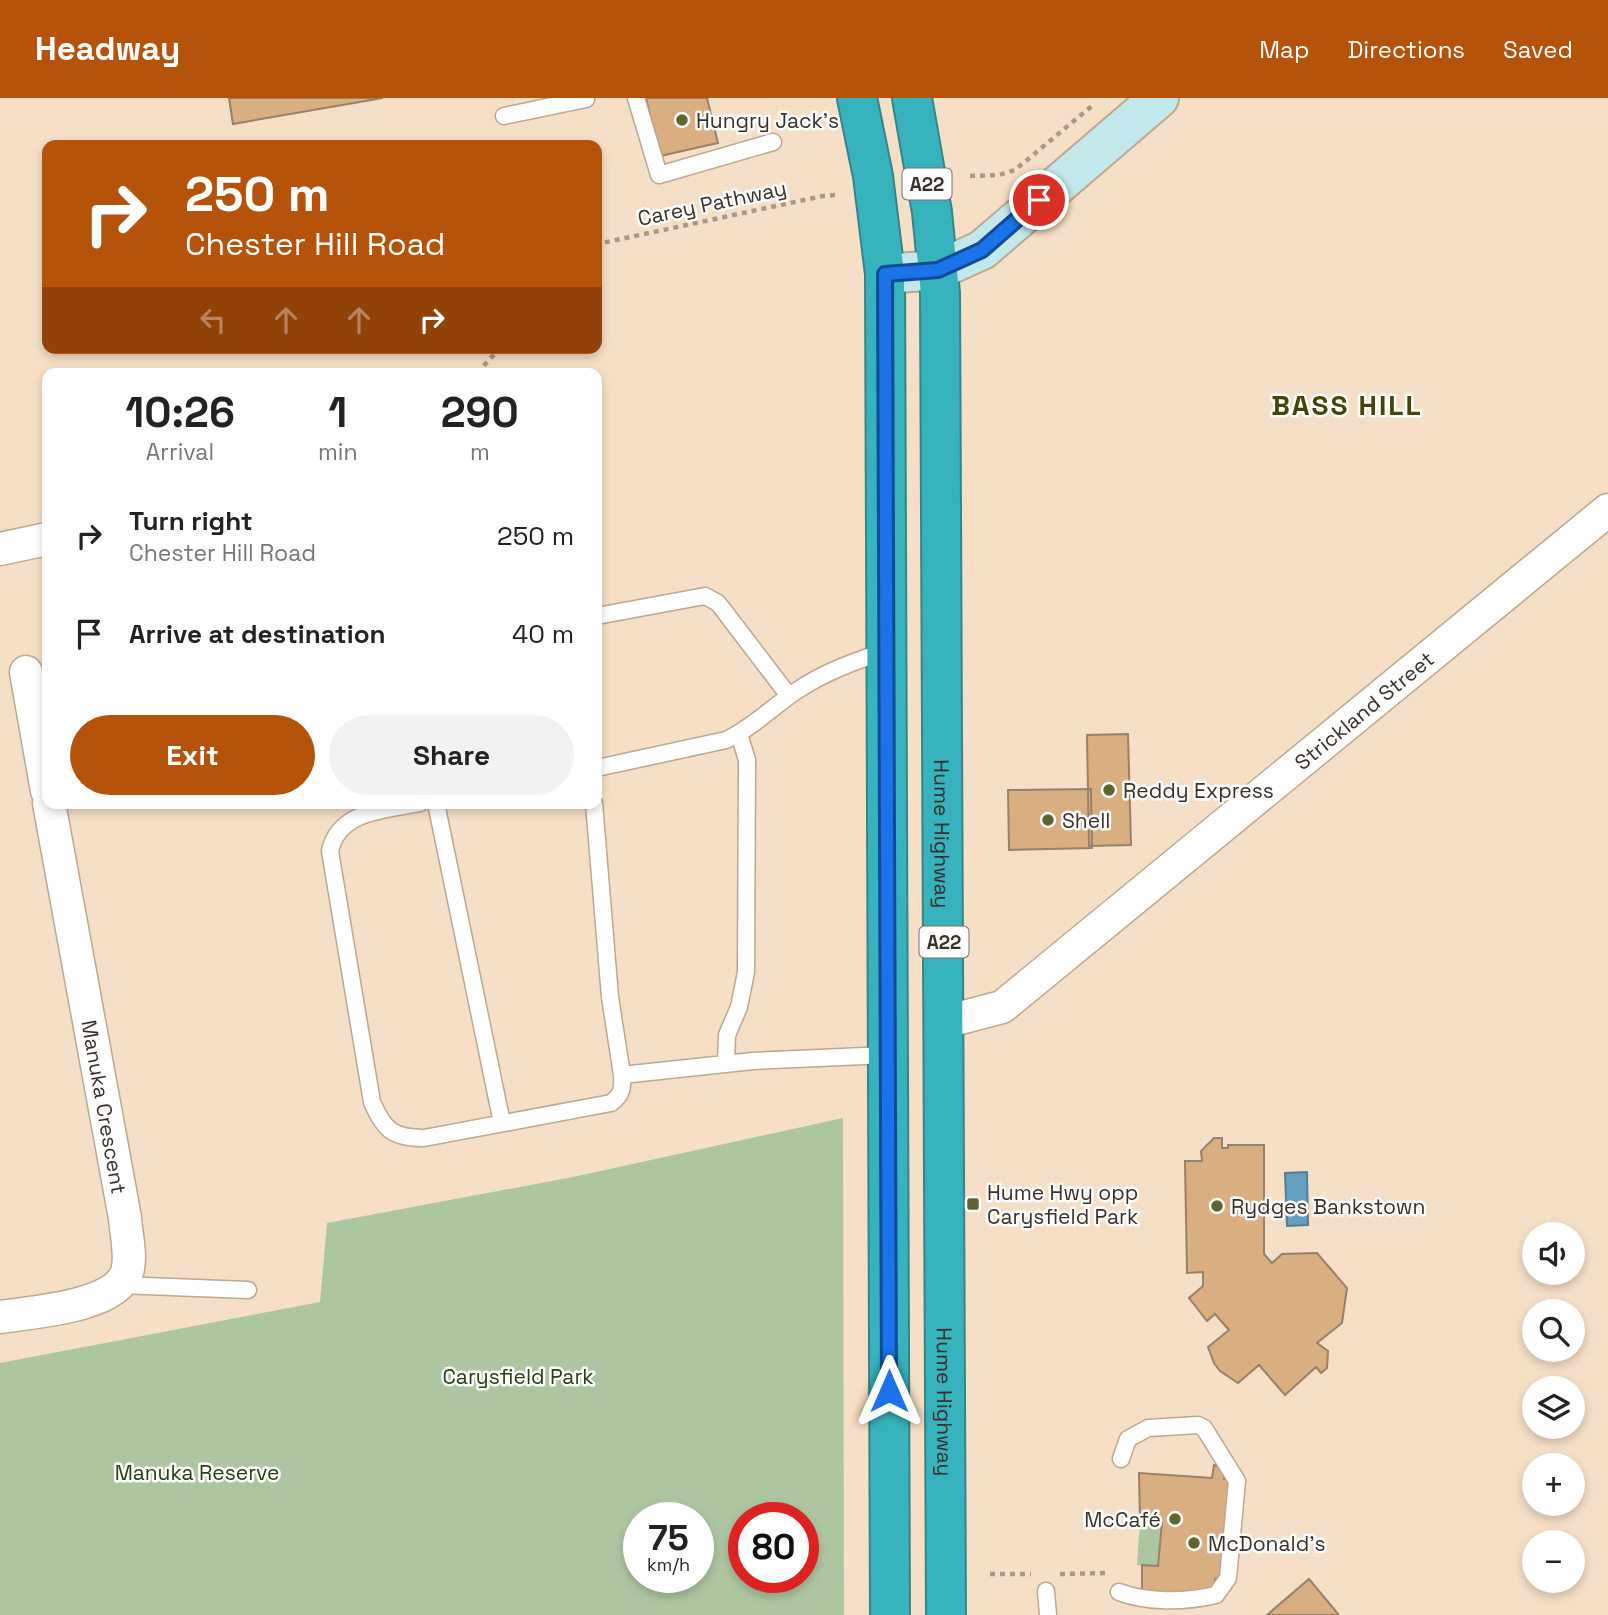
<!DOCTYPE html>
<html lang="en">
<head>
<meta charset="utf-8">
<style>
  body { margin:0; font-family:"Space Grotesk",sans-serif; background:#f2f2f2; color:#222; height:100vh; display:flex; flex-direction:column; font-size:26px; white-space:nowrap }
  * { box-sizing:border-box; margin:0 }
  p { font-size:23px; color:#767676 }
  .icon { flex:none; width:38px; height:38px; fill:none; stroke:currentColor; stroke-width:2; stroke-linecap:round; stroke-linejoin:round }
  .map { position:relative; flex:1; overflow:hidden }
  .panel { position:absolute; left:42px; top:270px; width:560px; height:441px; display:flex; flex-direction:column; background:#fff; border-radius:14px; box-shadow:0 4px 10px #0003 }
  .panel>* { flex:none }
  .top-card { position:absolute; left:42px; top:42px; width:560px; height:214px; border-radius:14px; box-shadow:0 4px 10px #0003; background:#b45309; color:#fff; overflow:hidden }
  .controls { position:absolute; left:1522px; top:1124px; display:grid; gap:14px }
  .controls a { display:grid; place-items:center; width:63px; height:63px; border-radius:50%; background:#fff; box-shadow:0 4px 10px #0003; font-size:35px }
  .speed { position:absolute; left:623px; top:1404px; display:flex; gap:14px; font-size:35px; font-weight:700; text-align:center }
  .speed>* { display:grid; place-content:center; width:91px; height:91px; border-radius:50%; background:#fff; box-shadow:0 4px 10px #0003; line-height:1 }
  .speed small { font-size:18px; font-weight:400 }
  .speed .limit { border:10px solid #d22; background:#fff; color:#111 }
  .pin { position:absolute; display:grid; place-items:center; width:60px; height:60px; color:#fff; margin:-30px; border:4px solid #fff; border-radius:50%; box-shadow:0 2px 7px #0007 }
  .me { position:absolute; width:77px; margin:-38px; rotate:0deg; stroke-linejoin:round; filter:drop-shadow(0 0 5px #0008) }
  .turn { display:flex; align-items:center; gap:24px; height:147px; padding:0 28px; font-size:32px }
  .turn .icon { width:91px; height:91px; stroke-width:2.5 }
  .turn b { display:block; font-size:49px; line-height:60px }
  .lanes { display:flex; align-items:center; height:66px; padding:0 28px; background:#0003; justify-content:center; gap:35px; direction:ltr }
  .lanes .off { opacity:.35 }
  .eta { display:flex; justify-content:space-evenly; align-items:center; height:119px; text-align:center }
  .eta b { font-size:42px; font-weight:700; line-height:49px }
  .button { display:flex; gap:14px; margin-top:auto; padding:14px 28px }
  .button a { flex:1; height:80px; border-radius:42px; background:#b45309; color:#fff; font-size:28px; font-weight:700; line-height:80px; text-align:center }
  .button a+a { background:#f2f2f2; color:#222 }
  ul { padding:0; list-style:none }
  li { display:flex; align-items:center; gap:21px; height:98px; padding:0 28px }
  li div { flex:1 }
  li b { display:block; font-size:26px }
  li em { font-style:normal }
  header { display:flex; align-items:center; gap:42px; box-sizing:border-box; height:98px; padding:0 35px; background:#b45309; color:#fff }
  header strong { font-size:33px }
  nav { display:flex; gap:38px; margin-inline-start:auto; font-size:24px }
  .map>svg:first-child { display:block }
  .green { fill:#adc6a1; fill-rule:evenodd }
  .water { fill:#639fc0; stroke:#567e92; stroke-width:2 }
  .building { fill:#d9ae80; stroke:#96816b; stroke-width:2 }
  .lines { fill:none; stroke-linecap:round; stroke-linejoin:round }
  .lane-casing { stroke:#bda790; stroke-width:19 }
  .street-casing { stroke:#bda790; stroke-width:35 }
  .secondary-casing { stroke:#bda790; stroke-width:42 }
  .highway-casing { stroke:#378588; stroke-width:42 }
  .path { stroke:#a99886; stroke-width:4.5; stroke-dasharray:5 5; stroke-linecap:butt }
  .lane { stroke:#fff; stroke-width:16 }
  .street { stroke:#fff; stroke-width:32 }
  .secondary { stroke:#c3e8eb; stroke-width:38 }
  .highway { stroke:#36b3bc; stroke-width:38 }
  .route-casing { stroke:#114b97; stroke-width:18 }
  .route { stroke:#1a73e8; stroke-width:12 }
  .poi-dot { fill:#616330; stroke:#fff; stroke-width:2.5 }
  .labels { text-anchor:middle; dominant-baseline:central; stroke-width:5; stroke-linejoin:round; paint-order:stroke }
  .shield { fill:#fff; stroke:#746e68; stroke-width:2 }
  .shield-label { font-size:19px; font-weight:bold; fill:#393027 }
  .poi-label { font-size:21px; fill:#393027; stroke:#fff; text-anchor:start }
  .street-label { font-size:21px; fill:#393027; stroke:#fff }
  .park-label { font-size:21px; fill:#21410d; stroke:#fff }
  .district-label { font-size:28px; font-weight:bold; letter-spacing:2px; fill:#454606; stroke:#fff }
</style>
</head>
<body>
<header>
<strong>Headway</strong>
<nav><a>Map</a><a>Directions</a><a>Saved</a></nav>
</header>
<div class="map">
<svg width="1608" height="1517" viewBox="0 0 1608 1517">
  <rect width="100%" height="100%" fill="#f6dfc7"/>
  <path class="green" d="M843,1020L844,1517H0V1265L320,1204L327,1125L573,1079ZM639,1419H698V1479H639ZM744,1419H803V1479H744Z
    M1140,1423L1162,1424L1158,1468L1137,1467Z"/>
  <path class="water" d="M1307,1074L1308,1127L1287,1128L1285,1075Z"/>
  <path class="building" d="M229,0H383L233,26Z
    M646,0H707L718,45L660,58Z
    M1128,636L1131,747L1089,748L1087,637Z
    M1091,691L1092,750L1009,752L1008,692Z
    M1214,1040H1222V1050H1228V1047H1264V1156L1272,1165L1282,1156L1317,1155L1347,1190L1342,1225L1317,1245L1328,1253L1327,1270L1321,1275L1316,1269L1285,1297L1259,1267L1238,1285L1220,1273L1214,1265L1208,1249L1229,1232L1215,1216L1207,1223L1189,1200L1203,1188V1174L1187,1175L1185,1063H1202L1201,1053Z
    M1214,1367L1225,1370L1224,1381H1230L1223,1482L1215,1481L1216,1490L1203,1493L1142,1495V1467L1158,1468L1162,1424L1140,1423L1139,1375L1212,1380Z
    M1309,1481L1339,1517H1267Z"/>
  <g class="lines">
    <defs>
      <path id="lane" d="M636,0L659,77L773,44
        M504,18L586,1
        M597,518L705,498L718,505L789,598
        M597,670L726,642C754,629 775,606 801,590C827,573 856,563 885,553
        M420,705C386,712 339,712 330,753L372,1004C384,1032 393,1040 424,1040L611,1005C622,997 623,990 622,977
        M436,705L502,1025
        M594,705L610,899L622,977L753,963L887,957
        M726,966L727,937L739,909L746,874L747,662L739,636
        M120,1187L248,1192
        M1046,1493L1048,1517
        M1119,1494C1148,1505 1186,1504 1216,1497L1228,1480L1237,1383L1204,1330L1198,1327L1148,1330L1128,1341L1121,1361"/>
      <g id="street">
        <path d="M0,451L47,441"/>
        <path d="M26,574L47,693"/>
        <path id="s1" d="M945,924L1002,909L1608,412"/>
        <path d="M0,1219C32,1214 116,1209 127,1174C132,1159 126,1136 125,1120L49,705"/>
      </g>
      <path id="secondary" d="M885,176L938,172L982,152L1159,0"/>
      <g id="highway">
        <path d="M857,0L873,78L885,176L890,1517"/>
        <path id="s2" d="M912,0L932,114L940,195L946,1517"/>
      </g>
    </defs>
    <use href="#lane" class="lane-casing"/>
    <use href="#street" class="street-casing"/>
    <use href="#secondary" class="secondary-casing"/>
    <use href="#highway" class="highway-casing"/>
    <path class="path" d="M970,78L999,77L1015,72L1093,7
      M597,150L602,145L823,98L836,97
      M477,275L500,250
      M990,1476H1031
      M1060,1476L1108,1475"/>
    <use href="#lane" class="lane"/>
    <use href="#street" class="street"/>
    <use href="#secondary" class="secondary"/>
    <use href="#highway" class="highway"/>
  </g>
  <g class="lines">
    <defs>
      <path id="route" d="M889,1293L885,176L938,172L982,152L1039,102"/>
    </defs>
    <use href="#route" class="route-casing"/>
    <use href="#route" class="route"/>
  </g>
  <g class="poi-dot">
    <circle cx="682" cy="22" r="7"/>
    <circle cx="1109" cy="692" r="7"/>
    <circle cx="1048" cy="722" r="7"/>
    <rect x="966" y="1099" width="14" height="14" rx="3.5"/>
    <circle cx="1217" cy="1108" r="7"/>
    <circle cx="1175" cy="1421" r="7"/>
    <circle cx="1194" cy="1445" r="7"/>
  </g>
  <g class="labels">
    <g class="shield">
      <rect x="902.5" y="70.5" width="49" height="31" rx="5"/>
      <rect x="919.5" y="828.5" width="49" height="31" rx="5"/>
    </g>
    <g class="shield-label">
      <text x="927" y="86">A22</text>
      <text x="944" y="844">A22</text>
    </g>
    <g class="poi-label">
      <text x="696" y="22">Hungry Jack's</text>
      <text x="1123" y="692">Reddy Express</text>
      <text x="1062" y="722">Shell</text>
      <text x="987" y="1094">Hume Hwy opp<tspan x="987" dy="24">Carysfield Park</tspan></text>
      <text x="1231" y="1108">Rydges Bankstown</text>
      <text x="1161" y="1421" text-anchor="end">McCafé</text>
      <text x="1208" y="1445">McDonald's</text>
    </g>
    <g class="street-label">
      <text transform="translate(712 105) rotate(-12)">Carey Pathway</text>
      <text stroke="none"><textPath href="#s1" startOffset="527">Strickland Street</textPath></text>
      <text stroke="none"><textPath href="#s2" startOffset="738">Hume Highway</textPath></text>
      <text transform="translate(104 1009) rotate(80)">Manuka Crescent</text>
      <text stroke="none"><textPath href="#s2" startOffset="1306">Hume Highway</textPath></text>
    </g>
    <g class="park-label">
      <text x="518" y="1278">Carysfield Park</text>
      <text x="197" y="1374">Manuka Reserve</text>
    </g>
    <g class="district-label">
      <text x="1347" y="307">BASS HILL</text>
    </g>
  </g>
</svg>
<div class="controls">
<a><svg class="icon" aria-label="sound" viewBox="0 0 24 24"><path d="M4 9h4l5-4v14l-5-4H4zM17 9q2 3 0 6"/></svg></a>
<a><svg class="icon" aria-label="search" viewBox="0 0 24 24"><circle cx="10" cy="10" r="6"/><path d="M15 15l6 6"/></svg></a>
<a><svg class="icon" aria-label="layers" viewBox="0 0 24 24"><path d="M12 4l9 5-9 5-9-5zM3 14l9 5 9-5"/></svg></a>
<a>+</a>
<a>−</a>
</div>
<div class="speed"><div>75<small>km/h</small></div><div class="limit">80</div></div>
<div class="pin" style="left:1039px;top:102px;background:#d93025"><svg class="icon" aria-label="arrive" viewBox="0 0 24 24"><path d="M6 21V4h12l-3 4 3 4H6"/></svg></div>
<svg class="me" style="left:889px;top:1293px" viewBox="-20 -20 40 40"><path d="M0-17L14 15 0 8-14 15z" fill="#1a73e8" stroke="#fff" stroke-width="4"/></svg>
<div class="top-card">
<div class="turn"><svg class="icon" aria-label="right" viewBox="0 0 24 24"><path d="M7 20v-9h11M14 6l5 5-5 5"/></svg><div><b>250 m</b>Chester Hill Road</div></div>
<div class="lanes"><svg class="icon off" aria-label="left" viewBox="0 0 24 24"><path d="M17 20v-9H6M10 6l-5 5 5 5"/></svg><svg class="icon off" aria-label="ahead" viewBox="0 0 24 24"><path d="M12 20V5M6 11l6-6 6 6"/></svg><svg class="icon off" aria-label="ahead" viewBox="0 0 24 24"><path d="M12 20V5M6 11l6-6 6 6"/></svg><svg class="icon" aria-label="right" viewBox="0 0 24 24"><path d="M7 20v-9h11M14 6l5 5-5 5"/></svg></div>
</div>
<section class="panel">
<div class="eta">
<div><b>10:26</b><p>Arrival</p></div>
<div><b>1</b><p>min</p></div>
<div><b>290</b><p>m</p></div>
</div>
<ul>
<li><svg class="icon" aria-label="right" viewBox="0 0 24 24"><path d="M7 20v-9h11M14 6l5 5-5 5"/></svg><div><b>Turn right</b><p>Chester Hill Road</p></div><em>250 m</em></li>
<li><svg class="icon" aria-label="arrive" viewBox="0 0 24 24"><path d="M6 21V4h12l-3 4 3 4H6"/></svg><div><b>Arrive at destination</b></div><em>40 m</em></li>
</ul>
<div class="button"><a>Exit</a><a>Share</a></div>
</section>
</div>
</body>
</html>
